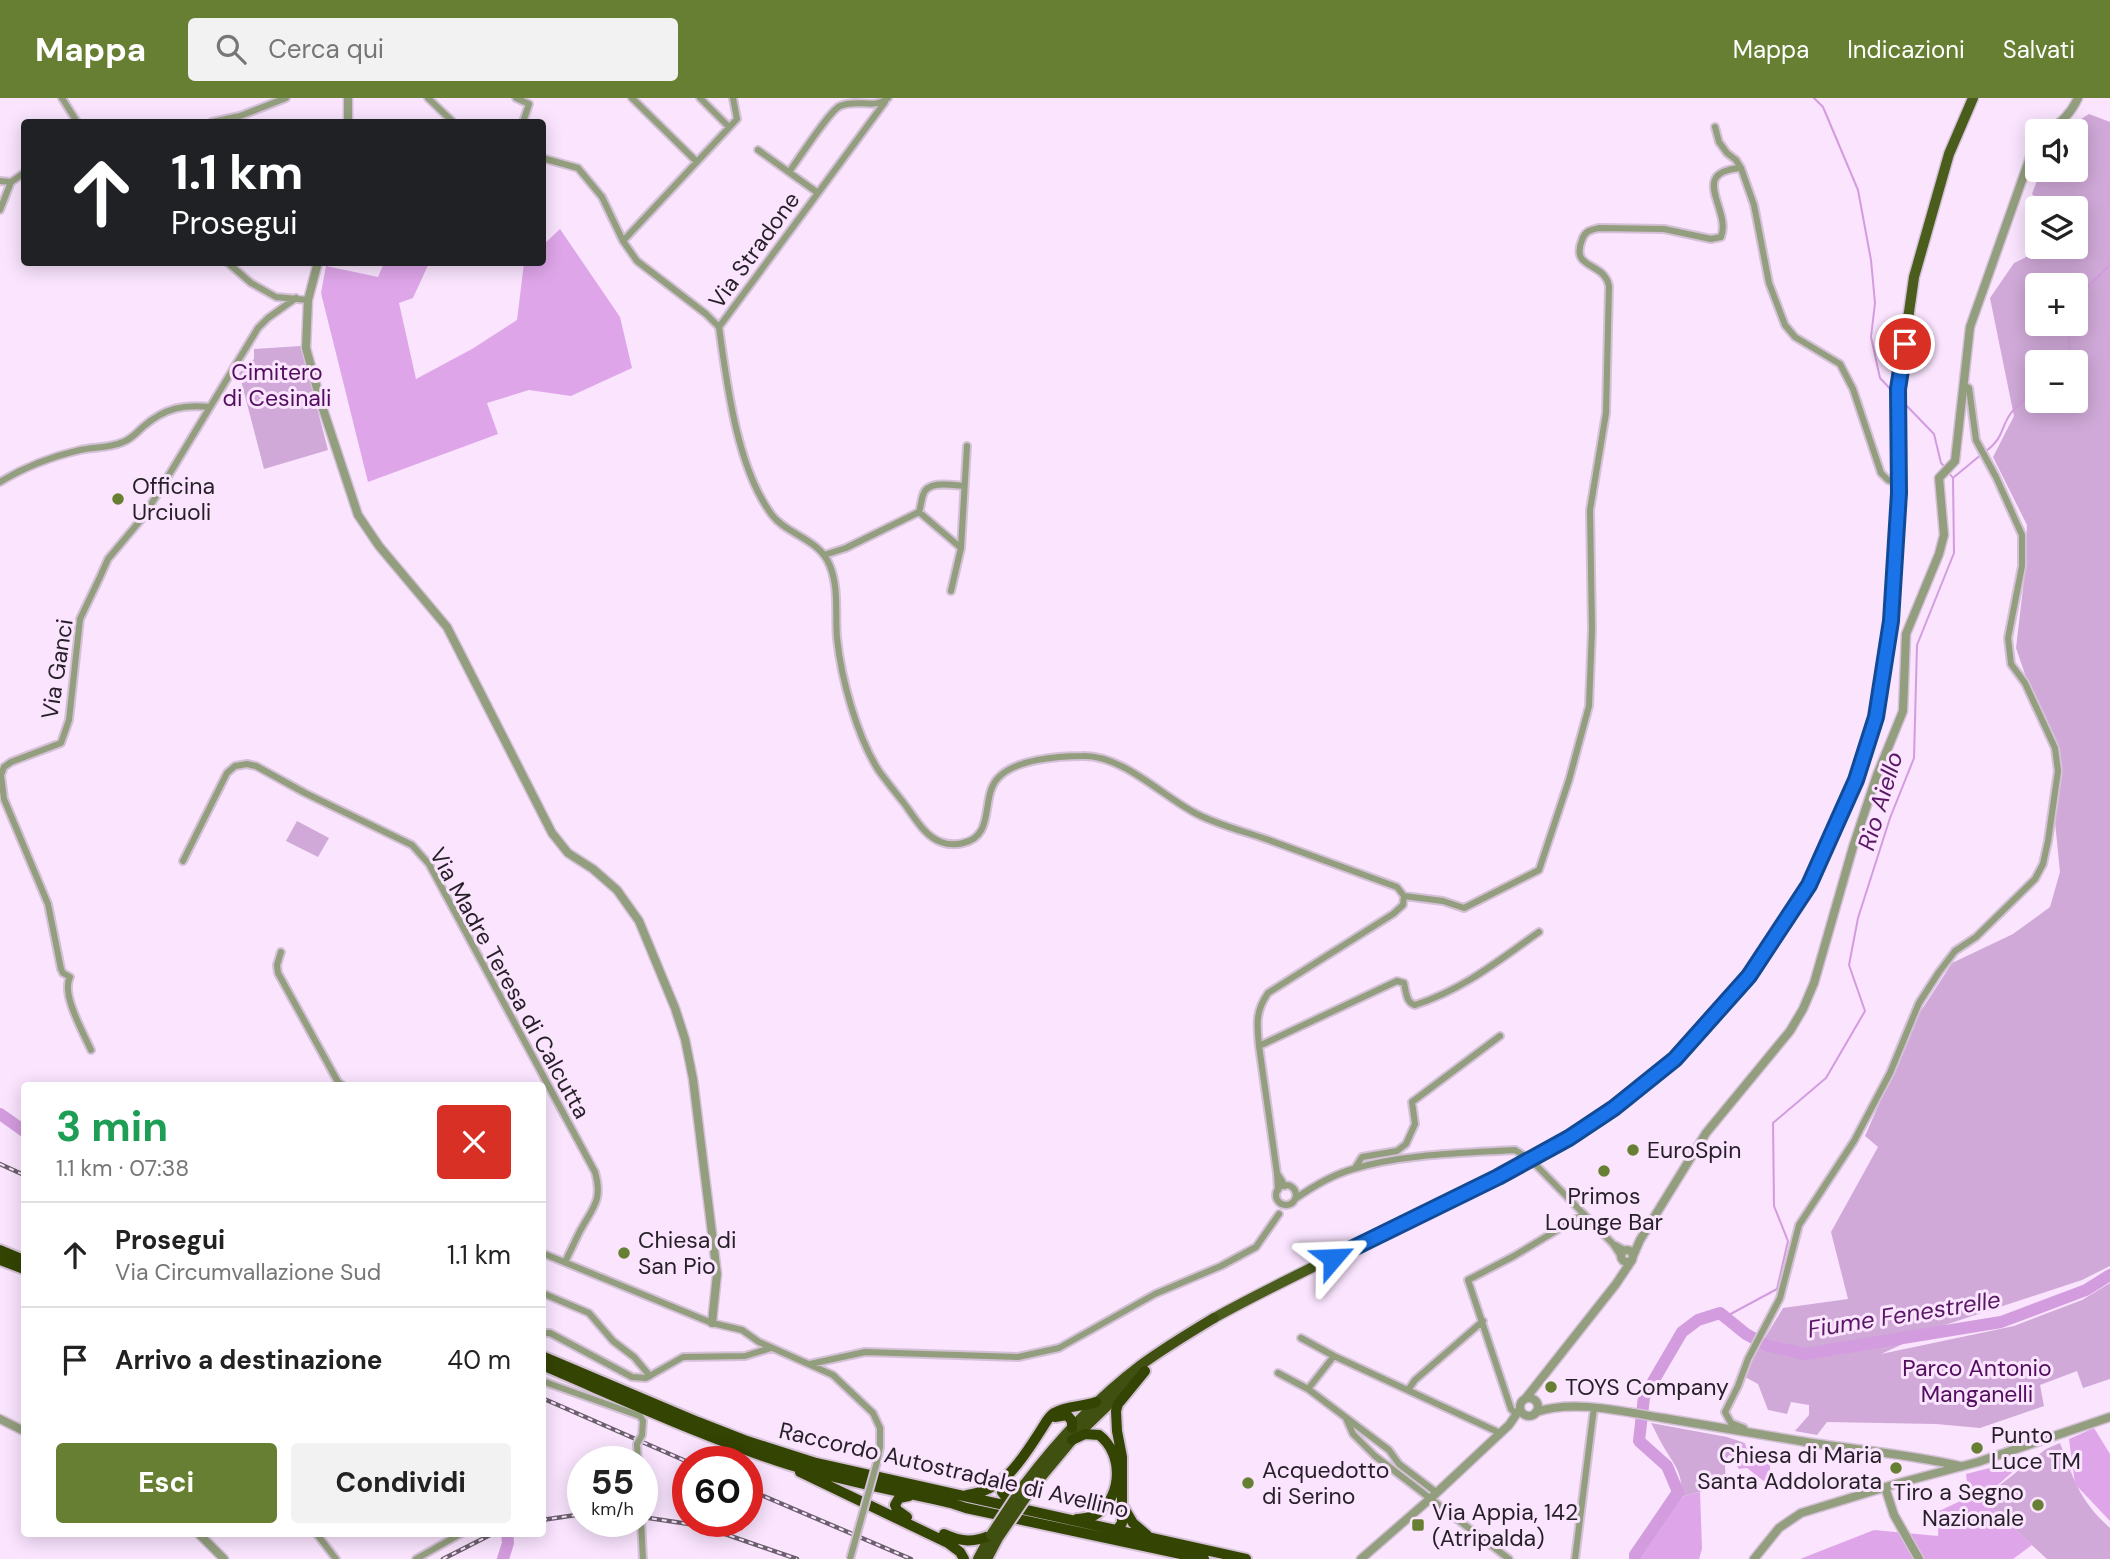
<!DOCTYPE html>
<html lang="it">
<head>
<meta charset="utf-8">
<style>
  body { margin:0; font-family:"DM Sans",sans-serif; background:#f2f2f2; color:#222; height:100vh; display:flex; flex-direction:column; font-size:26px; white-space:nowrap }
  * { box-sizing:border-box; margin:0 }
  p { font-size:23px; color:#767676 }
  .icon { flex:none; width:38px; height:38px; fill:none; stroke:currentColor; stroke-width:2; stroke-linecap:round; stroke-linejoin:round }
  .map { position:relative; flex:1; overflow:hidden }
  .side { position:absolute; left:21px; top:984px; width:525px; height:455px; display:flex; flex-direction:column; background:#fff; border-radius:7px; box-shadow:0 4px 18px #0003 }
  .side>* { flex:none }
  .top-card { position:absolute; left:21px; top:21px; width:525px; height:147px; border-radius:7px; box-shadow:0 4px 18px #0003; background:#202124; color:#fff; overflow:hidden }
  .buttons { position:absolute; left:2025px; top:21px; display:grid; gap:14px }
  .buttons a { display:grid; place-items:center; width:63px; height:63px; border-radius:7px; background:#fff; box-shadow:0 4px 18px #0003; font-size:35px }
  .speed { position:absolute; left:567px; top:1348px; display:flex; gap:14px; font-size:35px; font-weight:700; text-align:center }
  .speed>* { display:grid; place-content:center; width:91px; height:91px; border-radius:50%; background:#fff; box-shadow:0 4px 18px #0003; line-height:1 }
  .speed small { font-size:18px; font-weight:400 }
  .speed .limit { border:10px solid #d22; background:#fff; color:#111 }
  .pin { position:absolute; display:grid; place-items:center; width:60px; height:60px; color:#fff; margin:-30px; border:4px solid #fff; border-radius:50%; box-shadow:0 2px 7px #0007 }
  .me { position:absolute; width:77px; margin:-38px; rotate:64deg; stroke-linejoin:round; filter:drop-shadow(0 0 5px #0008) }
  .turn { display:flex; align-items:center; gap:24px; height:147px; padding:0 35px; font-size:32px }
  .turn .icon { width:91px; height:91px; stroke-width:2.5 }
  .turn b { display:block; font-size:49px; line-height:60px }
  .round { display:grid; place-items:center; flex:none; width:74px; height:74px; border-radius:7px; background:#f2f2f2 }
  .overview { display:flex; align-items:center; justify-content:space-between; height:119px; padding:0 35px }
  h1 { font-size:42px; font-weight:700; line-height:52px; color:#1e9e55 }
  .button { display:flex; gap:14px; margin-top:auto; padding:14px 35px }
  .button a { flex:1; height:80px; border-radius:7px; background:#677f32; color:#fff; font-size:28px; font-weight:700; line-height:80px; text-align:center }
  .button a+a { background:#f2f2f2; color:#222 }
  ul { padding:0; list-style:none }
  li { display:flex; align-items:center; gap:21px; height:105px; padding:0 35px; border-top:2px solid #e0e0e0 }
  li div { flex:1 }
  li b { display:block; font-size:26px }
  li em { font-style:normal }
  header { display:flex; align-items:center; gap:42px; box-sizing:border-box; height:98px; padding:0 35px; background:#677f32; color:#fff }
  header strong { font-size:33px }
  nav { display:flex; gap:38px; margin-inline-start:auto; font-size:24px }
  .search { width:490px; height:63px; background:#f2f2f2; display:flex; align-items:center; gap:18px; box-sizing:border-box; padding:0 24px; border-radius:7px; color:#767676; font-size:26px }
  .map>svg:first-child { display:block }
  .green { fill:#d0a9d8; fill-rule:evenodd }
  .forest { fill:#dea6e9 }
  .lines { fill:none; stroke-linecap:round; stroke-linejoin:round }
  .stream { stroke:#d39cde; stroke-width:2 }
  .river { stroke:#d39cde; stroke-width:12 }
  .minor-casing { stroke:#d4c1d7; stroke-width:10 }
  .tertiary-casing { stroke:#d4c1d7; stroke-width:11 }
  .primary-casing { stroke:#d4c1d7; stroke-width:13 }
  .trunk-casing { stroke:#d4c1d7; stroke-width:14 }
  .motorway-casing { stroke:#d4c1d7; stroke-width:14 }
  .minor { stroke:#929e7d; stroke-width:6 }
  .tertiary { stroke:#929e7d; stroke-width:8 }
  .primary { stroke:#4a5d1c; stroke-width:10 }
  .trunk { stroke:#3f5010; stroke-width:10 }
  .motorway { stroke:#344403; stroke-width:10 }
  .rail-casing { stroke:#6c5f6e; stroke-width:4.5 }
  .rail { stroke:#fae4fe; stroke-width:2; stroke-dasharray:5; stroke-linecap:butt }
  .minor-bridge-casing { stroke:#d4c1d7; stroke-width:10; stroke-linecap:butt }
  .primary-bridge-casing { stroke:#d4c1d7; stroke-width:13; stroke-linecap:butt }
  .trunk-bridge-casing { stroke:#d4c1d7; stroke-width:14; stroke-linecap:butt }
  .minor-bridge { stroke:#929e7d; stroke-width:6 }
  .primary-bridge { stroke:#4a5d1c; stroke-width:10 }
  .trunk-bridge { stroke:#3f5010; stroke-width:10 }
  .route-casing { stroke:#114b97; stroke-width:18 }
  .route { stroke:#1a73e8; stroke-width:12 }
  .poi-dot { fill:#677f32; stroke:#fae4fe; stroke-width:2.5 }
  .labels { text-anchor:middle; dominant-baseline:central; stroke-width:6; stroke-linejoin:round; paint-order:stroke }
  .street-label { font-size:23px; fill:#271f28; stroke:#fae4fe }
  .park-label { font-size:23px; fill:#520e5e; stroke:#fae4fe }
  .poi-label { font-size:23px; fill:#271f28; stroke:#fae4fe; text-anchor:start }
  .water-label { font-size:24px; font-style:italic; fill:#591765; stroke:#fae4fe }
</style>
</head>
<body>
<header>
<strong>Mappa</strong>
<div class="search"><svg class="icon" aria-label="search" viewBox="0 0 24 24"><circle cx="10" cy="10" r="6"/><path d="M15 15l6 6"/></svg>Cerca qui</div>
<nav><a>Mappa</a><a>Indicazioni</a><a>Salvati</a></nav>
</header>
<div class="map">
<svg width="2110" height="1461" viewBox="0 0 2110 1461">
  <rect width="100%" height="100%" fill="#fae4fe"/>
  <path class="green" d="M2089,16L2110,24V1168L2082,1182L1942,1228L1881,1256L2014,1228L2082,1202L2110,1185V1281L2083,1290L2077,1273L2040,1287L2044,1308L1980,1330L1936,1326L1827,1324L1817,1337L1795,1333L1809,1317V1307L1791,1304L1787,1316L1768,1312L1758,1286L1745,1279L1752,1261L1783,1210L1848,1201L1831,1134L1878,1049L1865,1038L1917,919L1952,865L2013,836L2050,809L2060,774L2055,724L2061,664L2029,588L2016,550L2024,482L2027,427L1993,359L2014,318L1990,200L2014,165L2047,149H2076V110H2045L2032,96L2041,72H2076V33H2062ZM2037,187H2076V226H2037ZM2037,264H2076V303H2037Z
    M301,248L328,352L264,371L239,275L254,261V251Z
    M297,723L329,740L318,759L286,743Z
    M1651,1325L1727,1339L1745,1345C1721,1361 1725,1360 1726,1387L1681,1399C1684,1374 1673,1366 1662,1346C1658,1339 1655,1332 1651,1325Z
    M2060,1345C2074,1382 2079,1402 2110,1430V1461H2047L1982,1401L2046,1351Z"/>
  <path class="forest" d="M560,131L620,219L632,270L571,298L529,292L487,305L498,336L368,384L321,195L326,168L378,179L384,165H429L413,200L399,205L416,281L472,251L517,222L524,165L542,164L543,147Z
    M2094,1330L2110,1356V1423L2075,1386L2069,1341Z
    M1745,1345L1747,1352L1761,1359L1770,1361V1388L1747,1370L1739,1371L1729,1356Z
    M2009,1365L2017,1370L1982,1401L2032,1447L2013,1461H1800L1874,1432L1938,1438L1939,1413L1969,1399L1966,1376Z
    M1700,1394L1702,1451L1699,1461H1641L1642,1450L1681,1399Z"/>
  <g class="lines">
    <path class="stream" d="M1814,0L1823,9L1858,92L1871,162L1875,205L1871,239L1880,280L1894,295
      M2076,200L2110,167
      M2046,264L2070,252L2068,226
      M1903,304L1934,336L1941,365L1946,370
      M1986,353C2004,340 2000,330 2011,315C2019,305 2029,298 2037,290
      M1954,379L1982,356
      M1725,1219L1777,1191L1788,1143L1774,1108L1773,1025L1826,980L1865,913L1849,867L1858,820L1890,720L1914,660L1917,547L1954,455L1953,380L1949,375"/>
    <path class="river" d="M0,1016L24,1033
      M503,1461L508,1445L507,1435
      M1635,1461V1457L1678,1394L1667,1368L1639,1343L1644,1299L1682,1234L1698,1222L1720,1215L1746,1236L1768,1248L1805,1256L2001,1224L2086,1192L2110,1177"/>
    <defs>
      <path id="minor" d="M62,0L77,24
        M428,0L453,24
        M516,0L529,6L523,24
        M632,0L697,64
        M700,0L729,29
        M212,24L240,18L286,0
        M1715,29L1719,44L1727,55L1736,62L1741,70L1754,107L1769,185L1785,227L1795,239L1840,266L1853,291L1881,375L1888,382L1898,384
        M542,60L578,70L602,99L623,143L637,163L706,216L719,229C727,287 737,370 772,417C787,437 820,441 830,468C839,490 835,516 837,540C841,580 857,639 879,673C887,684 895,694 903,704C914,718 924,738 941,744C949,747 956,747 963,745C996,738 980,699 998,680C1015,661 1059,658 1083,658C1123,657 1163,699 1197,716C1218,727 1243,733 1266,741C1310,757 1354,773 1397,789L1404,798L1403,807L1393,816L1268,895C1255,914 1257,926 1259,948L1277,1075
        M789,74C798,62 830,12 840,8C858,0 874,12 888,0
        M0,83L11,84
        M818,95L885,4
        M0,112L11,84L24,75
        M623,143L737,21L733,0
        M227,164L251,185L276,199L308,202
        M719,229L818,95L758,52
        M0,384C26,368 50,359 80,352C94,349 110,350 123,344C132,341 137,334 144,328C165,310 184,306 210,309
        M919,414L961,450
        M824,457L846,450L919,414C921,408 921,403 923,397C927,382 952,387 964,388
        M951,493L961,450L967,348
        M183,763L227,675L235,668L247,666L256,668L305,695L412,747L429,766L595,1074C603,1103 593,1109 580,1133C575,1143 570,1154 565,1164
        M1404,798L1443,803L1464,810L1539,772L1569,682L1589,608L1592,531L1590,412L1606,315L1609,188C1604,163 1570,172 1582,142C1585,133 1590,132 1599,130L1664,131L1711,141L1721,139C1732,112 1687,74 1741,70
        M281,854L277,867L278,875L338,984L342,987
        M1259,948L1397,883L1404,885C1406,893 1406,905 1415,907C1464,891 1498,863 1539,834
        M91,952C83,934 61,896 70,879L63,875L61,871L48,806L4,701L1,677L4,669L11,664L61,645L69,622L80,521L100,479L108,461L144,418L258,230L268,220L296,200
        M1534,1065L1613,1146L1621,1158
        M1355,1070L1362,1059L1397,1053L1406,1046L1415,1026L1412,1004L1500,938
        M1276 1097a10 10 0 1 1 20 0a10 10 0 1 1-20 0Z
        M1278,1092L1277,1075L1285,1088
        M1295,1101C1312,1089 1332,1077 1353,1071C1402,1056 1464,1055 1515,1052L1526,1059
        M1615,1147L1626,1153
        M542,1155L712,1225L742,1232L759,1244L833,1277L873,1315L880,1330V1349L877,1364
        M542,1195L589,1215L613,1243L634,1259L650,1278
        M542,1235H550L632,1279L646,1280L683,1259L745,1258L771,1250
        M1301,1240L1334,1258L1500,1335
        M810,1266L865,1254L1018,1259L1059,1250L1155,1196L1221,1168L1256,1149L1279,1116
        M1278,1275L1308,1291L1389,1352L1399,1366L1437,1395
        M542,1283L640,1318L643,1323L642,1337
        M1308,1291L1334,1258
        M1408,1292L1415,1282L1483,1223
        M1516,1316L1511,1311L1468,1182L1514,1158L1584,1116
        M1346,1320L1353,1336L1375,1358L1509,1461
        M1745,1333L1744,1330L1731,1325L1725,1314L1738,1288L1748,1261L1780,1200L1799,1127L1854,1043L1890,975L1919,905L1939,874L1955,853L1976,839L2035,781L2043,766L2048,743L2058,673L2055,650L2025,585L2011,566L2008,540L2022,468V437L1996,379L1976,342L1969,290L1965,288
        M637,1346L638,1363
        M641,1423L643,1461
        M316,1435L336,1461
        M416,1461L462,1435
        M1575,1461L1594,1310"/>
      <path id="tertiary" d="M348,0V24
        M2048,33C2062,24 2071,15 2078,0
        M318,164L308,202L306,250L321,305L358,417L379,448L447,529L552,735L568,755L593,771L617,792L639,823L675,910L685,941L693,981L717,1176L712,1225
        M1621 1158a6 6 0 1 1 12 0a6 6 0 1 1-12 0Z
        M1633,1158L1640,1142L1706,1035L1790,933L1803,911L1814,885L1853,749L1877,677L1903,613L1906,536L1939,456L1944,437L1939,380L1955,363L1970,229L2033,51L2037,45
        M1520 1309a9 9 0 1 1 18 0a9 9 0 1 1-18 0Z
        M1526,1300L1616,1186L1632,1162
        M1536,1314C1574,1301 1624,1314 1663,1320C1711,1328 1759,1336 1806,1344C1857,1352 1909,1356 1960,1368
        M0,1321L24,1333
        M1885,1389L1894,1417L1919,1461
        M198,1435L224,1461
        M1361,1461L1431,1400L1509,1327L1520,1311
        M1754,1461L1779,1430L1801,1415L1899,1385L1978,1364L2110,1319"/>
      <path id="primary" d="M1536,1057L1568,1040L1600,1020L1675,960L1749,878L1809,787L1856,683L1876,619L1891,522L1899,395L1898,291L1914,179L1949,56L1973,0
        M1214,1220C1315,1164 1422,1120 1523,1065"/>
      <path id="trunk" d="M1024,1387C1058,1342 1096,1301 1141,1267C1164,1250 1189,1235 1214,1220
        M1032,1390L1072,1342L1133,1283
        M978,1461L991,1437
        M987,1461L998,1440"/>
      <path id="motorway" d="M0,1152L24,1162
        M0,1162L24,1171
        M542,1258L698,1324L744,1342L816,1365L1246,1461
        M542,1267C624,1302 705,1340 790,1367C843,1383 897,1393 951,1405L966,1410L1204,1461
        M1055,1319L1067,1317L1072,1323V1330
        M1072,1342L1085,1336L1099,1337C1123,1355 1123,1397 1098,1415C1092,1420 1085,1420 1077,1421
        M800,1374L948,1445L960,1454L964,1461
        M1005,1381L1002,1394L1013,1409
        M967,1397C1005,1392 1022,1361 1041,1332C1045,1326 1048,1319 1054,1315C1067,1307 1083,1309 1096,1304
        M1124,1410L1133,1425L1147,1437
        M907,1419L897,1412L895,1407L899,1400L909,1398
        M944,1436C962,1444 973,1445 991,1437
        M1114,1436L1122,1425V1359L1117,1333L1116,1313L1118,1306L1145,1273"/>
    </defs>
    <use href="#minor" class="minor-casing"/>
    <use href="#tertiary" class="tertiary-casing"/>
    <use href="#primary" class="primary-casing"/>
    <use href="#trunk" class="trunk-casing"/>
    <use href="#motorway" class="motorway-casing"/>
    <use href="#minor" class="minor"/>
    <use href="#tertiary" class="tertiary"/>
    <use href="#primary" class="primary"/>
    <use href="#trunk" class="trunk"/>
    <use href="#motorway" class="motorway"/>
    <defs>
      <path id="rail" d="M0,1066L24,1077
        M542,1300L688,1364
        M747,1391L911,1461
        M642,1419L702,1428L797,1461
        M542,1422L583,1416
        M443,1461L494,1435"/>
    </defs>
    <use href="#rail" class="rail-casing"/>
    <use href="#rail" class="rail"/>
    <defs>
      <path id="minor-bridge" d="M637,1346L642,1337
        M850,1461L877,1364"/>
      <path id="primary-bridge" d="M1523,1065L1536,1057"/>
      <path id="trunk-bridge" d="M991,1437L1024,1387
        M998,1440L1032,1390"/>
    </defs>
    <use href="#minor-bridge" class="minor-bridge-casing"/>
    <use href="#primary-bridge" class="primary-bridge-casing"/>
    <use href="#trunk-bridge" class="trunk-bridge-casing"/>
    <use href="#minor-bridge" class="minor-bridge"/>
    <use href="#primary-bridge" class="primary-bridge"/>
    <use href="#trunk-bridge" class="trunk-bridge"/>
  </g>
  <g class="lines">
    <defs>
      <path id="route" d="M1333,1160L1498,1079L1569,1040L1614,1010L1675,961L1749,878L1809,787L1856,682L1876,619L1891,523L1899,395L1898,291L1905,246"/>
    </defs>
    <use href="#route" class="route-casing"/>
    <use href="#route" class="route"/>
  </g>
  <g class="poi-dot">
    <circle cx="118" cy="401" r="7"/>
    <circle cx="1633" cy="1052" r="7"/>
    <circle cx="1604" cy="1073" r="7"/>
    <circle cx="624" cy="1155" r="7"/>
    <circle cx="1551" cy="1289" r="7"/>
    <circle cx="1977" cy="1350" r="7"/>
    <circle cx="1896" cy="1370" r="7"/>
    <circle cx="1248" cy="1385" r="7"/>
    <circle cx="2038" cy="1407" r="7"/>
    <rect x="1411" y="1420" width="14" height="14" rx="3.5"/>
  </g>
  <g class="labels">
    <g class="street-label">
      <text transform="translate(754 152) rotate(-54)">Via Stradone</text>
      <text transform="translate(57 571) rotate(-81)">Via Ganci</text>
      <text transform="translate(510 885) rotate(61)">Via Madre Teresa di Calcutta</text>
      <text transform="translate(954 1372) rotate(13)">Raccordo Autostradale di Avellino</text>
    </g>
    <g class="park-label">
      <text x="277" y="274">Cimitero<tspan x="277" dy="26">di Cesinali</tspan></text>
      <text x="1977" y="1270">Parco Antonio<tspan x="1977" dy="26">Manganelli</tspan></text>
    </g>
    <g class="poi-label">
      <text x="132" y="388">Officina<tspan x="132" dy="26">Urciuoli</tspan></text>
      <text x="1647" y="1052">EuroSpin</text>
      <text x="1604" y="1098" text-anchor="middle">Primos<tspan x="1604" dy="26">Lounge Bar</tspan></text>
      <text x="638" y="1142">Chiesa di<tspan x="638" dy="26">San Pio</tspan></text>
      <text x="1565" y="1289">TOYS Company</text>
      <text x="1991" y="1337">Punto<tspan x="1991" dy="26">Luce TM</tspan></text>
      <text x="1882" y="1357" text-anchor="end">Chiesa di Maria<tspan x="1882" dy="26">Santa Addolorata</tspan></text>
      <text x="1262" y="1372">Acquedotto<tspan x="1262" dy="26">di Serino</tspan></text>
      <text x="2024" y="1394" text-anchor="end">Tiro a Segno<tspan x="2024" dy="26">Nazionale</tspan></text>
      <text x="1432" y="1414">Via Appia, 142<tspan x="1432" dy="26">(Atripalda)</tspan></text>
    </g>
    <g class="water-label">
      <text transform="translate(1880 703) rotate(-73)">Rio Aiello</text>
      <text transform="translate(1904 1216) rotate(-9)">Fiume Fenestrelle</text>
    </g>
  </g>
</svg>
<div class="buttons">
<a><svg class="icon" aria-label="sound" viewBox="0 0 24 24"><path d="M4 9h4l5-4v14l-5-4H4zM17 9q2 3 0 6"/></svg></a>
<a><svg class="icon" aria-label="layers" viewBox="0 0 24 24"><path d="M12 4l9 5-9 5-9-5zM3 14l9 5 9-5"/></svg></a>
<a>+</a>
<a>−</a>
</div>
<div class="speed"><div>55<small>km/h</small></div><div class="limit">60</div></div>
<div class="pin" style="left:1905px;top:246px;background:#d93025"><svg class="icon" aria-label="arrive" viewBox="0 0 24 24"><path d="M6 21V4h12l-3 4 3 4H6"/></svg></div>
<svg class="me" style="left:1333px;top:1160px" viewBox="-20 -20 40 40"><path d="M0-17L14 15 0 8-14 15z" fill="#1a73e8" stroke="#fff" stroke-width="4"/></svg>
<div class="top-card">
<div class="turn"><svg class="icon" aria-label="ahead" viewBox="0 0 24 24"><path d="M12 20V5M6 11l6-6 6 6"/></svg><div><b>1.1 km</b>Prosegui</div></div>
</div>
<section class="side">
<div class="overview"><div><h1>3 min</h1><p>1.1 km · 07:38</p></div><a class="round" style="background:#d93025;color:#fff"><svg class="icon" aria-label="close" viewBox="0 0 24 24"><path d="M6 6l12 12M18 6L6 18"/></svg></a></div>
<ul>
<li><svg class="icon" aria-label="ahead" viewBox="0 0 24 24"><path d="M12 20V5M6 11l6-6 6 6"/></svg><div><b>Prosegui</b><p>Via Circumvallazione Sud</p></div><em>1.1 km</em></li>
<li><svg class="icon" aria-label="arrive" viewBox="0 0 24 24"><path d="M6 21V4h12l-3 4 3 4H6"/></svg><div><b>Arrivo a destinazione</b></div><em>40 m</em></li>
</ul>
<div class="button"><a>Esci</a><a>Condividi</a></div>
</section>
</div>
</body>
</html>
